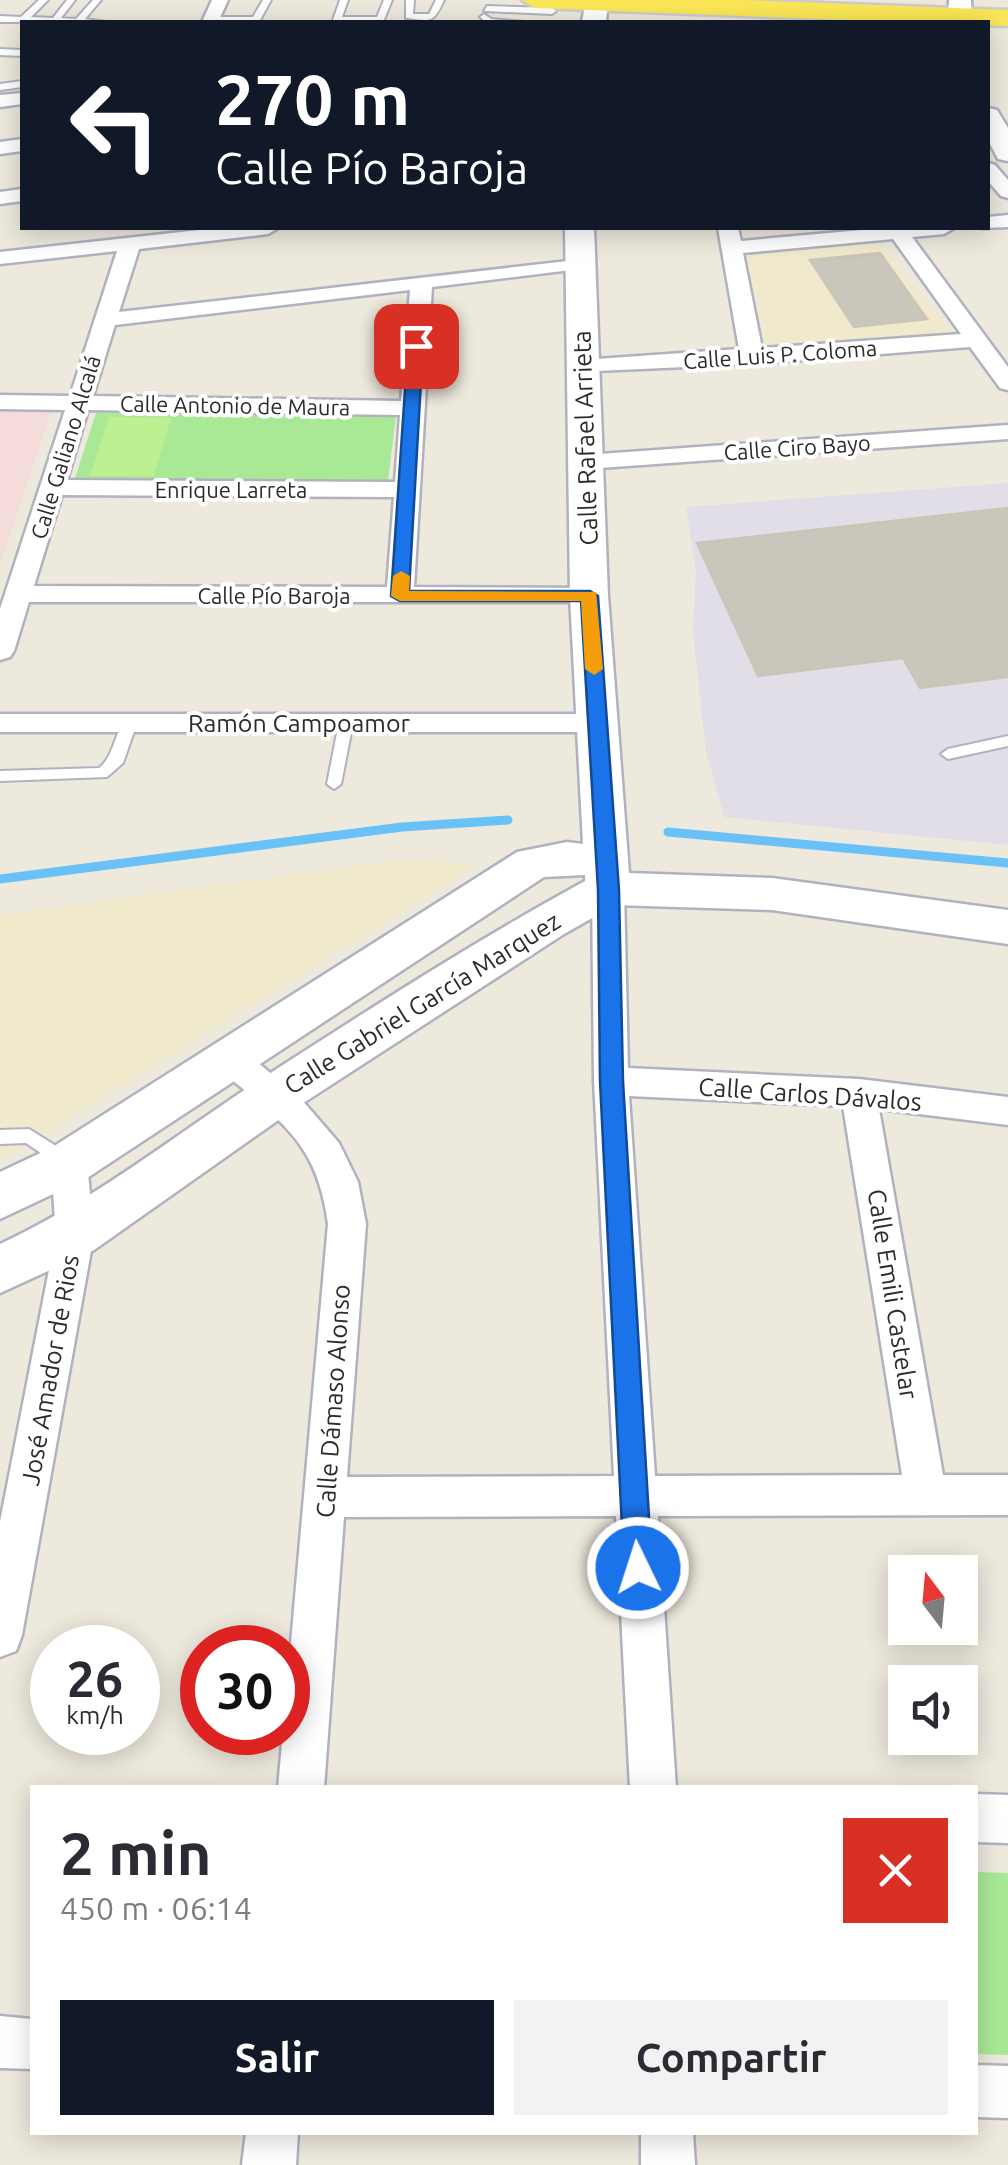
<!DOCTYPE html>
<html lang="es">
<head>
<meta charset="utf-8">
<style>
  body { margin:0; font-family:Ubuntu,sans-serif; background:#f2f2f3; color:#2b2b33; height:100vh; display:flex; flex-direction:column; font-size:38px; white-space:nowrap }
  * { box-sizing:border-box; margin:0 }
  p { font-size:32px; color:#7c7c81 }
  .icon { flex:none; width:55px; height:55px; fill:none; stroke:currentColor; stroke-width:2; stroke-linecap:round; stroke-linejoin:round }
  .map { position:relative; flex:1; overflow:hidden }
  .details { position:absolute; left:30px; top:1785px; width:948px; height:350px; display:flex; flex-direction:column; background:#fff; border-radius:0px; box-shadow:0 5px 25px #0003 }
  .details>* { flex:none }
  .banner { position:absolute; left:20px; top:20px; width:970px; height:210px; border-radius:0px; box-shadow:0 5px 25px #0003; background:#111827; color:#fff; overflow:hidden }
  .needle { width:65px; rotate:344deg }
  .buttons { position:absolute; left:888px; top:1555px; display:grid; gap:20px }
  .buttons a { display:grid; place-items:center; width:90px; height:90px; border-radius:0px; background:#fff; box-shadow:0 5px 25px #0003; font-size:50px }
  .speed { position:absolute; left:30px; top:1625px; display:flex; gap:20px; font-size:50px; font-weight:700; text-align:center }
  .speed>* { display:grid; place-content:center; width:130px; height:130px; border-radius:50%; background:#fff; box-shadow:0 5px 25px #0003; line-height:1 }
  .speed small { font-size:25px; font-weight:400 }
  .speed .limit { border:15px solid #d22; background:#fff; color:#111 }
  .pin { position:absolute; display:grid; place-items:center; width:85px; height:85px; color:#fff; margin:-42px; border-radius:20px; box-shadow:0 5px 15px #0006 }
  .me { position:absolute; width:110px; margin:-55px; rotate:356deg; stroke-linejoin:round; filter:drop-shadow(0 0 8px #0008) }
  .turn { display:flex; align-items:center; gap:35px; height:210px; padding:0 30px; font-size:45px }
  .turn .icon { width:130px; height:130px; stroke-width:2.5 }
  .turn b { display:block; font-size:70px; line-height:85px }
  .round { display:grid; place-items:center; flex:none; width:105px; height:105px; border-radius:0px; background:#f2f2f3 }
  .summary { display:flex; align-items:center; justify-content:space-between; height:170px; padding:0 30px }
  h1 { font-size:60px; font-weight:600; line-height:75px }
  .primary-button { display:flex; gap:20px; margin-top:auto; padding:20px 30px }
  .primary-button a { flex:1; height:115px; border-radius:0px; background:#111827; color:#fff; font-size:40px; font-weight:600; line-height:115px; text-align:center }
  .primary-button a+a { background:#f2f2f3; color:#2b2b33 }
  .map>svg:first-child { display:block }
  .industrial { fill:#e1dee7 }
  .education { fill:#f1e9cc }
  .medical { fill:#f5dcda }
  .green { fill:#a9e996 }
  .pitch { fill:#bdf091 }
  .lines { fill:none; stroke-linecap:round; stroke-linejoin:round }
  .stream { stroke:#69c1f7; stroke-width:9 }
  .building { fill:#c9c7bc; stroke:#cac5b6; stroke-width:2.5 }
  .lane-casing { stroke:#b1b2c0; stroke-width:4 }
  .street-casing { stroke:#b1b2c0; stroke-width:5 }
  .secondary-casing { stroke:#b1b2c0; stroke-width:5 }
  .primary-casing { stroke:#ccc; stroke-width:5 }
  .lane { fill:#fff; fill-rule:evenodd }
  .street { fill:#fff; fill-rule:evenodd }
  .secondary { fill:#fff; fill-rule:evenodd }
  .primary { fill:#fbe756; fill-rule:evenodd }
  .route { fill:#1a73e8; stroke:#114b97; stroke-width:2.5 }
  .slow { fill:#f59e0b }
  .labels { text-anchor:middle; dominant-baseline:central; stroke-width:8; stroke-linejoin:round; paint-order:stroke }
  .far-street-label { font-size:22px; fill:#2c2c2c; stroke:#fff }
  .street-label { font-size:25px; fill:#2c2c2c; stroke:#fff }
</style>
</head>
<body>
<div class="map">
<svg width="1008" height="2165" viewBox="0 0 1008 2165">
  <rect width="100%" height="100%" fill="#eee9dd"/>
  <path class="industrial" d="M1008,483V845L724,817L706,751L693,632L696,571L686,507Z"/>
  <path class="education" d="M879,241L953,337L766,349L747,254Z
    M405,859L477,865L0,1161V915Z"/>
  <path class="medical" d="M0,409H52L0,565Z"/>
  <path class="green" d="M96,413L396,416L388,481L75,478Z
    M975,1872L1008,1873V2055L975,2054Z"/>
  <path class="pitch" d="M109,417L171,418L154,476H90Z"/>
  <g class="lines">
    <path class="stream" d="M668,832L1008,863
      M0,879L402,827L508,820"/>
  </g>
  <path class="building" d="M880,253L927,319L854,327L810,260Z
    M1008,508V677L920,688L903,658L758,676L697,543Z"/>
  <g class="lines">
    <defs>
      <path id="lane" d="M39,0H48L31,17L53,18L67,0H75L61,18L76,19L93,0H101L85,19L106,22H0V16L21,17Z
        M263,0H271L259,22H211L207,20L211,17H253Z
        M340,0H348L342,17H377L384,0H392L383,22H337L333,20Z
        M406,0H414L413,14H429L436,0H444C433,24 432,21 406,18Z
        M487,6L552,8L556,11L552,14L484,11Z
        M484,14L491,19L524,22H486L480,17Z
        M0,49L22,50V56L0,55Z
        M22,81V87L0,90V84Z
        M130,718L137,723L123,763L107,777L0,781V771L99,768C116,755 113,729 130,718Z
        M346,718L353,723L341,784L334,789L327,784L339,723Z
        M1008,736V746L948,759L941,754L948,749Z
        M29,1129L72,1156L75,1161L72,1166H60L26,1143L0,1144V1130Z"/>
      <path id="street" d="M212,0H228L218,22H202Z
        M22,93V104L0,107V95Z
        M22,139V151L0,154V142Z
        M988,163L995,165L1008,180V198L1001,196L988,181Z
        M22,189V201L0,204V192Z
        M1008,215V227L981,228H988V217Z
        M217,228H278L268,234L139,249L119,312L586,259L590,263L579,269L432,287L414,587L589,588L602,596L598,602H29L14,651L10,657L0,660V609L65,410L0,409V395L70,396L117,251L0,264V252ZM410,290L401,401L93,396L115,325ZM88,410L400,415L395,482L67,480ZM62,495L394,497L387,587L34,586Z
        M718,228H738L741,241L883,228H954L944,234L912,237L1008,367V390L1000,388L970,347L752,364L574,372L571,367L582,360L739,349ZM893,239L961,334L762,348L743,253Z
        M1008,425V439L586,469L574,462L586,455Z
        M0,714H597L607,716L611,723L607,730L597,732H0Z
        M608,878L619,881L624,889L628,1068L859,1079L1008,1097V1125L879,1109L943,1475H1008V1515L658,1516L676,1788H630L616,1516L344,1517L324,1788H278L283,1732H288V1677L328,1224C319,1158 297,1134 247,1092C235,1082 220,1073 213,1059L218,1049L230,1046L242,1049L301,1099L339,1143L358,1182L366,1224L347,1477L614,1476L594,1081L592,889L597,881ZM629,1096L843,1106L902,1475L655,1476Z
        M69,1148L82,1152L87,1163L94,1234L22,1635L16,1651L0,1657V1522L56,1234L51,1163L56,1152Z
        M975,1794L1008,1795V1843L975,1842Z
        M0,2016L32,2019V2069L0,2068Z
        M975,2065L1008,2066V2118L975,2117Z
        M246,2132H298L296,2165H242Z
        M641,2132H693L695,2165H641Z"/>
      <path id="secondary" d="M586,0H608L606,22H582Z
        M949,0H971L972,22H948Z
        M988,108L997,110L1008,128V161L998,159L988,140Z
        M565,228H594L608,596L629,873L772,878L1008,910V944L772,910L615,905L564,934L294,1109L94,1250L0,1293V1244C93,1201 173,1137 258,1081C365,1012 473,942 585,881V875L544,877L87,1178L0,1219V1172L51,1148L517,852L567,842L583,844L570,596Z"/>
      <path id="primary" d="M522,0H744L1008,10V26L535,8Z"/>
    </defs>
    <use href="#lane" class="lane-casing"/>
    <use href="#street" class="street-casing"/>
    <use href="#secondary" class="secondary-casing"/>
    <use href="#primary" class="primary-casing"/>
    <use href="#lane" class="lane"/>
    <use href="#street" class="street"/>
    <use href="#secondary" class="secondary"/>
    <use href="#primary" class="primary"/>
  </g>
  <path class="route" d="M416,341L423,346L409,591H590L598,596L619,890L623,1081L652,1568L648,1578L638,1582L628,1578L624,1568L600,1081L598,890L581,601H400L391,596L408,346Z"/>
  <path class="slow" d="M401,571L410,576L409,591L596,592L603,669L594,675L585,669L581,601H400L391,596L393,576Z"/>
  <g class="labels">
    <g class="far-street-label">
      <text transform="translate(780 354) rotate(-4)">Calle Luis P. Coloma</text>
      <text transform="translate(235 405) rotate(1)">Calle Antonio de Maura</text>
      <text transform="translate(65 447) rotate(-73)">Calle Galiano Alcalá</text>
      <text transform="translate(797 447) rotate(-4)">Calle Ciro Bayo</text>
      <text x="231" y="489">Enrique Larreta</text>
      <text x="274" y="595">Calle Pío Baroja</text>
    </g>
    <g class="street-label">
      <text transform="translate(585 438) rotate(-92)">Calle Rafael Arrieta</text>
      <text x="299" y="723">Ramón Campoamor</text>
      <text transform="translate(422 1003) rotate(-32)">Calle Gabriel García Marquez</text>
      <text transform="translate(810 1094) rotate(4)">Calle Carlos Dávalos</text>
      <text transform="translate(893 1294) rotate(81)">Calle Emili Castelar</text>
      <text transform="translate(50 1370) rotate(-80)">José Amador de Rios</text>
      <text transform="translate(333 1401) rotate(-86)">Calle Dámaso Alonso</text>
    </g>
  </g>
</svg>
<div class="buttons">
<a><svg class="needle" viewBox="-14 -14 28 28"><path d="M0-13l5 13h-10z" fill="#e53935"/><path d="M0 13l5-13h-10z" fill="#7c7c81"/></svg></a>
<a><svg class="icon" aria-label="sound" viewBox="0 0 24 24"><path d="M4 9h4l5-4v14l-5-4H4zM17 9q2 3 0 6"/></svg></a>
</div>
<div class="speed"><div>26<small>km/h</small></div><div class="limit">30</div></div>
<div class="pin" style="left:416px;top:346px;background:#d93025"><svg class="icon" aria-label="arrive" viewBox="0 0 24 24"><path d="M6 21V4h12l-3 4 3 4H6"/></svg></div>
<svg class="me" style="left:638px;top:1568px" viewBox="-20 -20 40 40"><circle r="17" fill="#1a73e8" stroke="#fff" stroke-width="3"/><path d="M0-11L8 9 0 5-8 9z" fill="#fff"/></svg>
<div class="banner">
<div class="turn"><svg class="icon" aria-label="left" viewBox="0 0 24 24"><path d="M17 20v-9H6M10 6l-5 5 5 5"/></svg><div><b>270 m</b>Calle Pío Baroja</div></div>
</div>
<section class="details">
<div class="summary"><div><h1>2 min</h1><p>450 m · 06:14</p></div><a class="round" style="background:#d93025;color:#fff"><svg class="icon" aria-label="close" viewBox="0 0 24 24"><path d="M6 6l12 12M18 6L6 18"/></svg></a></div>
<div class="primary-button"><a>Salir</a><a>Compartir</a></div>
</section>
</div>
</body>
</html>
